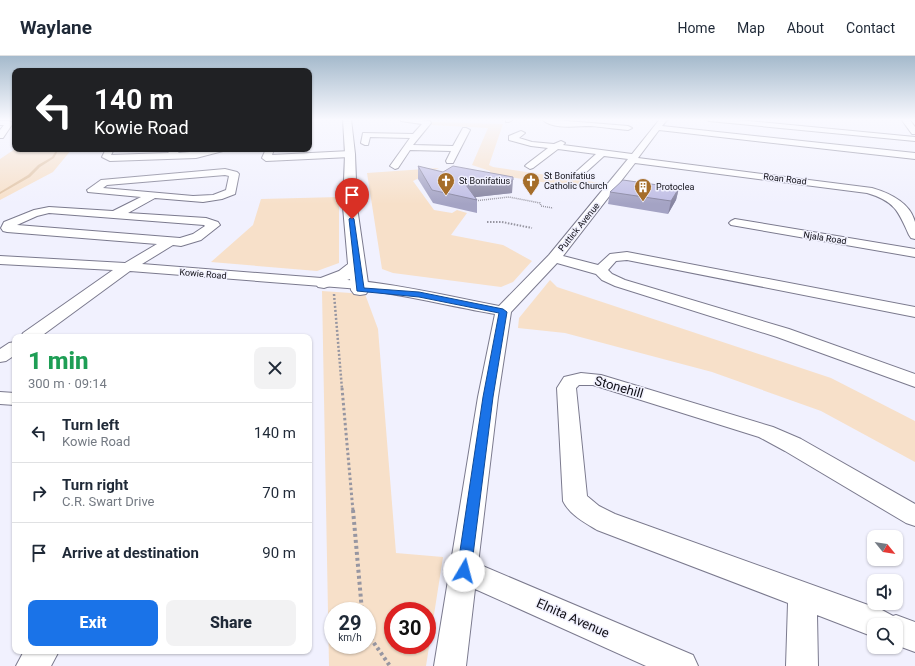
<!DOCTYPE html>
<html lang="en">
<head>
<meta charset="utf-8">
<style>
  body { margin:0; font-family:Roboto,sans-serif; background:#f2f2f3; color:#1f2937; height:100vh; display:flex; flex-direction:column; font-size:15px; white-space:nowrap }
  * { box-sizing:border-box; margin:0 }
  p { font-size:13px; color:#747a83 }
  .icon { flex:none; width:22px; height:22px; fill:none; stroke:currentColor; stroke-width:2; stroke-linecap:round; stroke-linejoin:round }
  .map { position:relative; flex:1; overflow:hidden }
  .side { position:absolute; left:12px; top:278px; width:300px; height:320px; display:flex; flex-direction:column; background:#fff; border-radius:8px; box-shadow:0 1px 3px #0004 }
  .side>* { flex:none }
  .hud { position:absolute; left:12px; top:12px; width:300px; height:84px; border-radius:8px; box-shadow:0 1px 3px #0004; background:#202124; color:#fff; overflow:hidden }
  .needle { width:26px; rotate:120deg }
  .controls { position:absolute; left:867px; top:474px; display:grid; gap:8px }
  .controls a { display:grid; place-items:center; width:36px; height:36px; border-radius:8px; background:#fff; box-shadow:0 1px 3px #0004; font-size:20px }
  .speed { position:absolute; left:324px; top:546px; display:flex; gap:8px; font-size:20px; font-weight:700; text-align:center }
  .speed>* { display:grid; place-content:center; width:52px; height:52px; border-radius:50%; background:#fff; box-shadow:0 1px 3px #0004; line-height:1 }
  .speed small { font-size:10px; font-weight:400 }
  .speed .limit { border:6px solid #d22; background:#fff; color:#111 }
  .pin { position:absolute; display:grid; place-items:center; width:34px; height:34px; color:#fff; margin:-41px -17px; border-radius:50% 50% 50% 0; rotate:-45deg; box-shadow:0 0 4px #0007 }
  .pin .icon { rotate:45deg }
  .me { position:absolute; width:44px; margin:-22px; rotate:8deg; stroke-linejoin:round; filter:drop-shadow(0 0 3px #0008) }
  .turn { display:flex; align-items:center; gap:14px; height:84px; padding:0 16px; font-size:18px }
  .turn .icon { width:52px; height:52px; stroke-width:2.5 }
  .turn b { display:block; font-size:28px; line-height:34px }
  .round { display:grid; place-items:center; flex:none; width:42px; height:42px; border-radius:8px; background:#f2f2f3 }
  .headline { display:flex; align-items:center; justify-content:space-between; height:68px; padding:0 16px }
  h1 { font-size:24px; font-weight:800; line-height:30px; color:#1e9e55 }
  .primary-button { display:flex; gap:8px; margin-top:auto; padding:8px 16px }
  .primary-button a { flex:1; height:46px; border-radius:8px; background:#1a73e8; color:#fff; font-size:16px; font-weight:800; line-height:46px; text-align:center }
  .primary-button a+a { background:#f2f2f3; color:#1f2937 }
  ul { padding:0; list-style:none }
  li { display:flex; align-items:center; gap:12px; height:60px; padding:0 16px; border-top:1px solid #e0e1e3 }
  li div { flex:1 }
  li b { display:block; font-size:15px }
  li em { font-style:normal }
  header { display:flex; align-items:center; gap:24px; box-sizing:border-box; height:56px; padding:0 20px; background:#fff; border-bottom:1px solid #e0e1e3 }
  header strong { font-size:19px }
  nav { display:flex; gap:22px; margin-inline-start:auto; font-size:14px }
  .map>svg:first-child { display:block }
  .green { fill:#f7e0c9; fill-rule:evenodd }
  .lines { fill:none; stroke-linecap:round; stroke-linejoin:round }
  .stream { fill:#e1c3a3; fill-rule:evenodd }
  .minor-casing { stroke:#7b7a8e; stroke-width:2 }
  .tertiary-casing { stroke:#7b7a8e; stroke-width:2 }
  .path-far4 { stroke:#9796a1; stroke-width:1.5; stroke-dasharray:1 1; stroke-linecap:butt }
  .path-far3 { stroke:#9796a1; stroke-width:2; stroke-dasharray:1.5 1.5; stroke-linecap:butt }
  .path-far2 { stroke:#9796a1; stroke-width:2.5; stroke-dasharray:2 2; stroke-linecap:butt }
  .path-far1 { stroke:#9796a1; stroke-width:3; stroke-dasharray:2.5 2.5; stroke-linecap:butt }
  .path { stroke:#9796a1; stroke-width:4; stroke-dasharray:3 3; stroke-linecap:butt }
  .minor { fill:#fff; fill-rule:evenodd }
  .tertiary { fill:#fff; fill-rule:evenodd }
  .wall { fill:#a4a3c4 }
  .shaded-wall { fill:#8684a0 }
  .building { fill:#bfbde4; stroke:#8684a0 }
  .route { fill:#1a73e8; stroke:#114b97 }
  .labels { text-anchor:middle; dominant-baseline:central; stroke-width:3; stroke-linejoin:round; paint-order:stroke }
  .far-poi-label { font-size:9px; fill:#111017; stroke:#f1f1fe; text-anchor:start }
  .far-street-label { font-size:9px; fill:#111017; stroke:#f1f1fe }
  .near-street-label { font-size:13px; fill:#111017; stroke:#f1f1fe }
</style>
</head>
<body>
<header>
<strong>Waylane</strong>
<nav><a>Home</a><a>Map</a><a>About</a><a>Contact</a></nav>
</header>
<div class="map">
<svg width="915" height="610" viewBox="0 0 915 610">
  <rect width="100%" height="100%" fill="#f1f1fe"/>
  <path class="green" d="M432,66L503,68L489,109L493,111L600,127L593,134L490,118V115L472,109L488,72L431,69Z
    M15,93H72L53,116L0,144V103Z
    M439,112L413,125L434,154L452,157L457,154L467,157L451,179L503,189L532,205L513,226L501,231L393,217L382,213L367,117Z
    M339,141V207L317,215L211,206L253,169L261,143Z
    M550,224L557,231L831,322L915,365V406L821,355L712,316L565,277L518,272L519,262Z
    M322,235L365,238L378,273L396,497L443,501L426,610H329ZM333,555H367V589H333ZM393,555H427V589H393Z"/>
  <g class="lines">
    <path class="stream" d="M57,93H59L54,102L40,111L30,121L0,138V136L28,119L38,109L52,101Z"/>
    <defs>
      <path id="minor" d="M401,63H415L430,65L431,67L413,89L453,90L463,72H466L470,74L453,107H447L446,105L451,95L410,94L398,112L395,113L390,110L410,82L370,81L368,89H365L361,87L363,77L413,78L422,68L401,65Z
        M506,63H514L509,66H506Z
        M542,63L628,70L632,72L628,74C616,73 603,71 591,70C577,70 552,74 542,63Z
        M660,63H668L662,70L915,97V103L659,74L638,102L872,132C889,137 910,146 915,166C915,171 915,178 915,183L911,182L909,179C898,154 894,145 867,137L635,107L563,200L598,209L610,198L627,196L915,251V261L627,204L616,205L608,214L612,218L625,224L789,273L915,318V331L777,281L615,230L602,224L596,218L557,207L511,256L498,341L478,508L693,599L698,610H646L475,533L466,610H434L478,341L495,258C450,250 405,239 360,233L130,215L40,281H21L23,277L113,214L0,208V200L125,207L157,188L7,176L3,175L1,172L4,166L34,154L49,151L113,155L141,141L88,136L87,134L101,124L225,113L237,116L239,118L235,138L222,143L203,146L155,142L128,157L206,162L218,166L220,169L201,184L181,190L173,189L142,208L360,225C407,230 453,241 499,250L549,199L628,103L604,100L583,119H577L575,117L577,115L596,98L558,93L533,112L530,113L525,110L527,108L548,92L531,90L509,84V80L521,75L525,77L519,82L532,86L554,88L561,85L565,87L563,89L632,98ZM225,119L229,120L226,134L213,139L193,140L103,132L107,129ZM49,157L204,169L205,170L193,178L180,182L17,169L37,160Z
        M705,63H729L915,81V85L709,65Z
        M901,63H909L915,71V78H912Z
        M0,65H9L13,67L3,82H0V74L4,69H0Z
        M106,93H114L111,99L168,97L172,93H181L178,97C194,96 208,93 224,93L223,95L196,102L110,105L102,101Z
        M266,93H274L272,99L350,95L354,98L350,101L266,105L262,102Z
        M735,163L915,193V201L731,169L729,167L731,165Z
        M15,286V299L6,305L0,306V293L9,287Z
        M581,317L601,319L773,371L801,383L915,448V470L906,467L785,395L759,381L593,329H579L576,332L587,440L599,450L615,458L882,554L893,560L896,559L915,566V596L896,589V569H874V581L817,559L818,610H786L788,547L597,474C584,466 570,459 563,445L557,332L564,321Z
        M0,336L15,337V349L0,348Z
        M24,595H59L51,610H16Z"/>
      <path id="tertiary" d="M343,63H351L355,98L357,151L369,234L366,238L360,239L354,238L351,234L350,223L324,232L318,231L315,227L318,223L339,215L348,208L343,151L345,98Z"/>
    </defs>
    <use href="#minor" class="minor-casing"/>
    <use href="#tertiary" class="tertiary-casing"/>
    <path class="path-far4" d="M474,145L509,141L540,147L541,150L553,152"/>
    <path class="path-far3" d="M487,166H502L532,172"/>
    <path class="path-far2" d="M334,238L342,333"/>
    <path class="path-far1" d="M342,332L353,455"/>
    <path class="path" d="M353,454L362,555
      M367,577L390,610"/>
    <use href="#minor" class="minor"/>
    <use href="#tertiary" class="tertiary"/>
  </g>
  <path class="wall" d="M418,110L512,137L475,141L477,144V157L433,147L418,123Z
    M679,132L676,144L668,158L608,148L610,136Z"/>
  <path class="shaded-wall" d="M513,124L512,137L468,142L466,129Z
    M679,132L676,144L668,158L671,145Z"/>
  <path class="building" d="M418,110L443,116L453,110L513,121V124L466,129L477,144L432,134Z
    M623,124L679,132L671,145L610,136Z"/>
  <linearGradient id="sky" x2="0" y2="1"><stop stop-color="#a5bacc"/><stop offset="0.43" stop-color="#f9f9ff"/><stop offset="1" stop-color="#f9f9ff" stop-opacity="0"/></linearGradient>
  <rect width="915" height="148" fill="url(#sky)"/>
  <path class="route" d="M352,161L354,163L364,232L419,236L503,253L507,256L493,341L471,515L469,519L464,521L459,519L457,515L483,341L499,257L419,241L357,235L349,163Z"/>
  <defs>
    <symbol id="church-pin" viewBox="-11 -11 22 30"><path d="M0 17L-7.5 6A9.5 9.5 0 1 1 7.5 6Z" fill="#a56d29" stroke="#f1f1fe"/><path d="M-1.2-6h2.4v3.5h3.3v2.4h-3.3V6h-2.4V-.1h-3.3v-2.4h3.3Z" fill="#fff"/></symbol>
    <symbol id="building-pin" viewBox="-11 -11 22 30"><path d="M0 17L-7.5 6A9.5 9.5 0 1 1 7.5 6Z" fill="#a56d29" stroke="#f1f1fe"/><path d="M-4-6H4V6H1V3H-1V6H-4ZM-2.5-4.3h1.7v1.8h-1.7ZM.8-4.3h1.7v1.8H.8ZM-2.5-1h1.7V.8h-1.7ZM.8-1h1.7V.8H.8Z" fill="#fff"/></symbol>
  </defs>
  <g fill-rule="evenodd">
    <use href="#church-pin" x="436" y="115" width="20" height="27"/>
    <use href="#church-pin" x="521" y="115" width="20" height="27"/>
    <use href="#building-pin" x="633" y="121" width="20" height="27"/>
  </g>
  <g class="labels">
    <g class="far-poi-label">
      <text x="544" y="120">St Bonifatius<tspan x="544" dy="10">Catholic Church</tspan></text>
      <text x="459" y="125">St Bonifatius</text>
      <text x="656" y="131">Protoclea</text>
    </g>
    <g class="far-street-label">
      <text transform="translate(785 123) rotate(7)">Roan Road</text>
      <text transform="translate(579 171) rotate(-51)">Puttick Avenue</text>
      <text transform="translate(825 182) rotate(9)">Njala Road</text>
      <text transform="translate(203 218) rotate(5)">Kowie Road</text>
    </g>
    <g class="near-street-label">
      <text transform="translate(619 331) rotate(16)">Stonehill</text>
      <text transform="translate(573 562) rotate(24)">Elnita Avenue</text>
    </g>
  </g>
</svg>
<div class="controls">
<a><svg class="needle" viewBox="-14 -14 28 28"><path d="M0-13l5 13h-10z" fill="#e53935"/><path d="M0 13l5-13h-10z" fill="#747a83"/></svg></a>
<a><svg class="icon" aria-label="sound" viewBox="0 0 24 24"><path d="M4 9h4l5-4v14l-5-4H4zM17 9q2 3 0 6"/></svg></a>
<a><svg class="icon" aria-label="search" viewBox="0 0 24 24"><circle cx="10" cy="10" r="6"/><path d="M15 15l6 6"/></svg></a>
</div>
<div class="speed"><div>29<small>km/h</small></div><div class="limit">30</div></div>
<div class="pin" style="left:352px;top:163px;background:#d93025"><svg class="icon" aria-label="arrive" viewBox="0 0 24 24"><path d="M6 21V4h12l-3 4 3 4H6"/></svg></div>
<svg class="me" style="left:464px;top:515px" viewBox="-20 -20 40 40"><circle r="19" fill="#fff"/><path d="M0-13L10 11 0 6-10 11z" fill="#1a73e8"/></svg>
<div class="hud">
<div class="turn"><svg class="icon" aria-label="left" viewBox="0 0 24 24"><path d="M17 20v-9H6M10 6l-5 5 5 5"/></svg><div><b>140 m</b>Kowie Road</div></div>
</div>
<section class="side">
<div class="headline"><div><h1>1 min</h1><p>300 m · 09:14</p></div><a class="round"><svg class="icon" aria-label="close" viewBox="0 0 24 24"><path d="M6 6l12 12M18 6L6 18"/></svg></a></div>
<ul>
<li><svg class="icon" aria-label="left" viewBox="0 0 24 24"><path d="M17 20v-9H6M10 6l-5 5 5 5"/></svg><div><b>Turn left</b><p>Kowie Road</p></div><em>140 m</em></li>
<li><svg class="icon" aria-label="right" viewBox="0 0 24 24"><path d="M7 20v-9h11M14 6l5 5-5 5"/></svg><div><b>Turn right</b><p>C.R. Swart Drive</p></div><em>70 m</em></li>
<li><svg class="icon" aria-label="arrive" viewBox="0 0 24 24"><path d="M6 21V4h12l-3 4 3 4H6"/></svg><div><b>Arrive at destination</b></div><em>90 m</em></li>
</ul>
<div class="primary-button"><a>Exit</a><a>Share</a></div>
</section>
</div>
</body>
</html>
